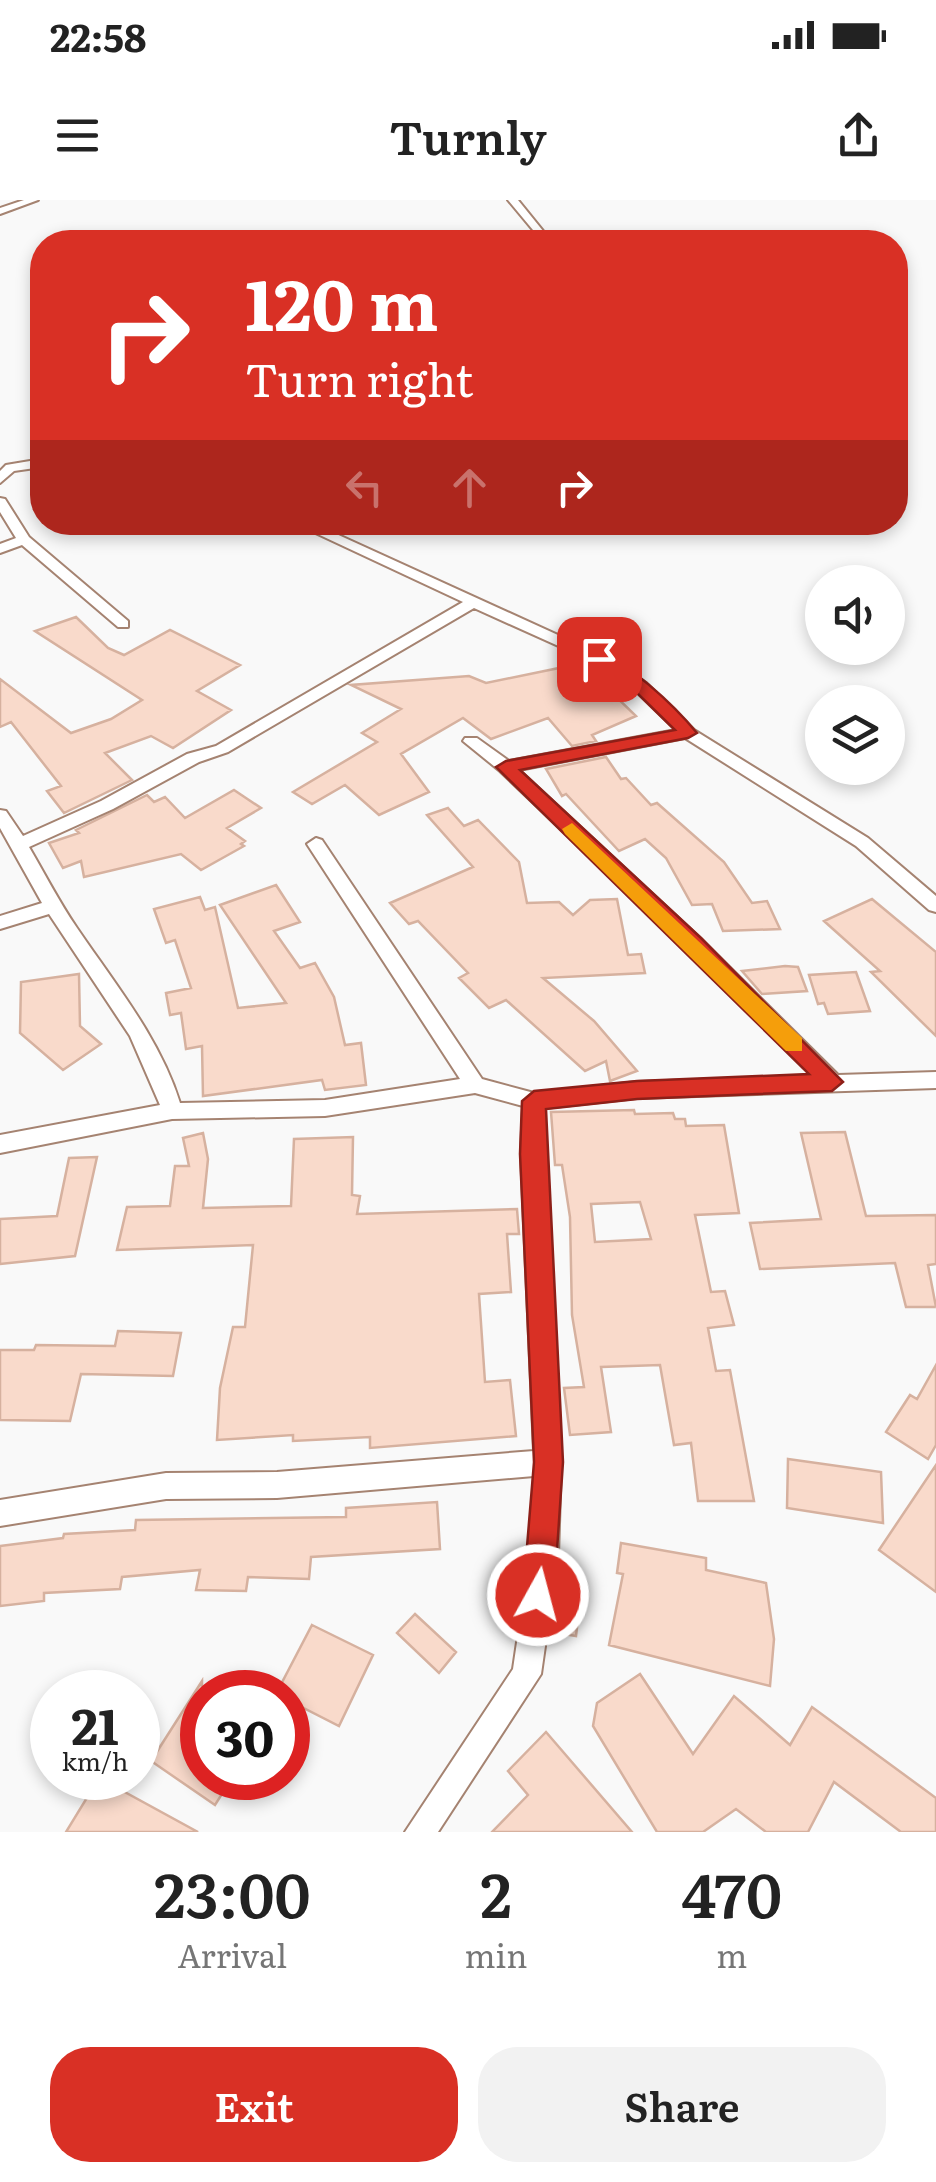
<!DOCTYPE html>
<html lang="en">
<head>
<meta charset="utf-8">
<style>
  body { margin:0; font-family:Literata,serif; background:#f2f2f2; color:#222; height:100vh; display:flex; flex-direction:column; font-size:38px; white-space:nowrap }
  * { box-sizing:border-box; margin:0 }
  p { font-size:32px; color:#767676 }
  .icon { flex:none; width:55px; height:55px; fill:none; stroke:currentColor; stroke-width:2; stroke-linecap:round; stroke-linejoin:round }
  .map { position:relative; height:1632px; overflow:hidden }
  .drawer { display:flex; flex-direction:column; background:#fff; flex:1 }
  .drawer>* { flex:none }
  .top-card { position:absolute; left:30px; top:30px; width:878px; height:305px; border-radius:40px; box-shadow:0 5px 15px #0003; background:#d93025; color:#fff; overflow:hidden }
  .fabs { position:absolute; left:805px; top:365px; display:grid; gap:20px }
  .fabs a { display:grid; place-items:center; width:100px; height:100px; border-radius:50%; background:#fff; box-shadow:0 5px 15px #0003; font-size:50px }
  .speed { position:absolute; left:30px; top:1470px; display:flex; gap:20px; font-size:50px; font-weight:700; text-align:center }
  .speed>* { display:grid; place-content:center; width:130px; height:130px; border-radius:50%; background:#fff; box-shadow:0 5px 15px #0003; line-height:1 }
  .speed small { font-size:25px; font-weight:400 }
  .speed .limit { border:15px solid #d22; background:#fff; color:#111 }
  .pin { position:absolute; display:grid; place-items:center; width:85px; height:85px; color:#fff; margin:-42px; border-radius:20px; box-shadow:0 5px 15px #0006 }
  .me { position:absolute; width:110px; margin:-55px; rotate:7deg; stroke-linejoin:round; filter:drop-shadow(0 0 8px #0008) }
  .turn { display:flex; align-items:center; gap:35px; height:210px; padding:0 50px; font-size:45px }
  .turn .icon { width:130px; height:130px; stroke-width:2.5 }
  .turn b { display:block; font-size:70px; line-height:85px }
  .lanes { display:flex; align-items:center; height:95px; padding:0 50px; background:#0003; justify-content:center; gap:50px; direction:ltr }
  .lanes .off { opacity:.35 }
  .eta { display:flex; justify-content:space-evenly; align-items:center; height:170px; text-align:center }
  .eta b { font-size:60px; font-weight:600; line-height:70px }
  .cta { display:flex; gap:20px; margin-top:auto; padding:20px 50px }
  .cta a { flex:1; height:115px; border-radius:40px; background:#d93025; color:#fff; font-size:40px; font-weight:600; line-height:115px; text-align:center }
  .cta a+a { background:#f2f2f2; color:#222 }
  .status { display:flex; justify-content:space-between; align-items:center; height:70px; padding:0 50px; background:#fff; direction:ltr }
  .status svg { height:28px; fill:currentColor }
  header { display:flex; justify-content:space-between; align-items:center; height:130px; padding:0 50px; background:#fff; font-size:45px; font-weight:600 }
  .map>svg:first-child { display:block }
  .building { fill:#f9dacb; stroke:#d6b19f; stroke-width:2.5; fill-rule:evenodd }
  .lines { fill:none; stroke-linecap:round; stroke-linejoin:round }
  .minor-casing { stroke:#a58371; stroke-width:4 }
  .minor { fill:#fff; fill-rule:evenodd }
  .route { fill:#d93025; stroke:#8d1f18; stroke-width:2.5 }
  .slow { fill:#f59e0b }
</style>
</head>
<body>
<div class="status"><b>22:58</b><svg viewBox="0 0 49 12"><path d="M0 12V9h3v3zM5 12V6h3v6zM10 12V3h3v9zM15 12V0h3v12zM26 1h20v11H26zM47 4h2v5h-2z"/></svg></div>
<header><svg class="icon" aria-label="menu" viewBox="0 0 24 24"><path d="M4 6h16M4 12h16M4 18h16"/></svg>Turnly<svg class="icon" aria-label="share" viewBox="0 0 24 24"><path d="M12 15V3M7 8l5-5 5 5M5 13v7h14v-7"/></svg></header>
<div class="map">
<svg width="936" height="1632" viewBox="0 0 936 1632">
  <rect width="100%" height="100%" fill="#f9f9f9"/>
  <path class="building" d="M76,417L108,448L124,455L170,430L240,465L197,491L231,510L173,548L151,536L105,553L132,580L64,613L47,591L61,586L11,522L0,527V479L71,533L111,519L142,500L35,431Z
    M564,467L585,494L607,488L636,516L592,535L596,541L572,546L548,518L491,539L463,518L401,554L429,592L379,615L345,585L312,604L293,592L377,542L362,533L401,509L351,485L469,476L486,483Z
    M606,557L621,579L626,578L651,605L657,603L724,662L752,703L767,701L780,729L723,731L712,704L692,705L666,658L645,639L619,651L566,594L562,596L546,569Z
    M234,590L261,608L227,628L245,641L241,644L244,646L201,670L181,654L84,677L81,661L63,668L49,643L79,633L76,630L147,595L154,602L165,597L185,618Z
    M448,608L464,626L478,620L519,662L527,703L559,702L573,715L590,700L617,699L628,755L641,754L645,773L543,778L594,821L637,871L610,881L606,861L585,871L506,800L489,808L459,778L468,773L418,721L409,724L390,703L473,667L427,615Z
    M276,685L300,722L274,731L300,768L315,763L334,797L345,845L361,843L366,885L325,890L322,880L203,896L202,846L186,849L181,813L170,815L166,793L191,788L175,740L166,743L154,709L200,697L205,710L215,707L238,808L286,803L220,705Z
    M872,699L936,752V836L871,772L880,771L824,721Z
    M785,766L798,767L807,791L762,794L742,771Z
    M856,772L870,811L828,814L824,803L818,804L809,775Z
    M79,774L80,826L101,844L63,870L20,833L21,782Z
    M634,910L635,914L673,913L675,919H685L686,926L724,925L739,1013L695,1015L711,1092L725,1091L734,1125L708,1128L716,1171L730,1170L754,1301H698L691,1243L674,1245L660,1165L601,1167L611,1232L570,1235L564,1188L584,1187L572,1115L570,1017L562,965H555L551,912ZM640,1002L651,1039L595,1042L591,1004Z
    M845,932L866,1016L936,1015V1064L928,1065L936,1107H906L895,1063L760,1069L750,1023L821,1019L801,933Z
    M203,933L208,959L203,1008L291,1006L294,939L353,937L352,995L360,996L357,1014L517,1009L519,1034H507L511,1092L479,1094L485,1182L510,1180L516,1236L370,1248V1237L293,1241V1235L217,1240L220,1188L233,1127H245L253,1045L117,1050L127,1007L170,1006L175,966H189L183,938Z
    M97,957L75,1056L0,1064V1019L57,1016L69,958Z
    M118,1131L181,1133L173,1176L81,1174L70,1221L0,1220V1150H34L36,1145L115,1146Z
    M936,1165V1245L928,1259L886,1232L910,1195L917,1199Z
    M788,1259L881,1272L883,1323L787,1308Z
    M936,1265V1392L879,1350Z
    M437,1302L440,1349L311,1357L309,1379L248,1377L246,1391L196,1390L200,1370L122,1377L120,1389L44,1393V1401L0,1406V1346L63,1338L64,1334L135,1330L136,1320L346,1317V1308Z
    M621,1343L706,1358V1370L766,1383L774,1439L770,1486L609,1445L623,1374L617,1373Z
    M559,1375L583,1378L576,1436L551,1432Z
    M415,1414L456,1452L439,1473L397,1433Z
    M312,1425L373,1455L339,1526L288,1500V1492H277Z
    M640,1474L693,1554L734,1496L790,1545L812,1507L936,1598V1632H901L834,1582L808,1632H766L736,1609L703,1632H657L593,1526L597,1503Z
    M202,1481V1578H232L215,1605L151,1561Z
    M546,1532L632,1632H492L528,1595L508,1571Z
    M99,1578L198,1632H66Z"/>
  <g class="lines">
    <defs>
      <path id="minor" d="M24,0H38L0,14V8Z
        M508,0H518L552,42H543Z
        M42,259V267L14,271L0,283V271L6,265Z
        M0,298L5,299L29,337L128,421V427H118L22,345L0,353V344L16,338L0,312Z
        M292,322H310L604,456L646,483L694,530L868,638L936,696V712L929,710L856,646L685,538L519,570L701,739L838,875L936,872V888L637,898L544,908L543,954L561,1262L558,1355L541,1474L438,1632H405L513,1469L530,1355L534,1276L277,1298L166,1299L0,1326V1300L166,1273L277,1272L534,1251L521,954L523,906L475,893L325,916L172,919L0,953V935L160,905L130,836L49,714L0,729V716L42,703L0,628V610L6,611L23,636L101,601L187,554L216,546L463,402ZM474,408L594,462L634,489L676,530L509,561L477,538H465L463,541L500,571L687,749L813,876L637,882L534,893L482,879L322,640L316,638L307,644L460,879L325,900L180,903C159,837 115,784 77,728C59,702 45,674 29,647L113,609L199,562L228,552Z"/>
    </defs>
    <use href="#minor" class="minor-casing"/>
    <use href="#minor" class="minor"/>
  </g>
  <path class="route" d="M593,455C621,452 679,511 697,533L688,538L520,570L701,738L843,882L832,891L637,899L546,909L563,1262L554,1395L550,1406L538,1411L527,1406L523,1395L534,1262L520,954L522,901L534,891L637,881L809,874L496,567L506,561L675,530L634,490L593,463Z"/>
  <path class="slow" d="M572,623L802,838V851H786L565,634L562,629Z"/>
</svg>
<div class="fabs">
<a><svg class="icon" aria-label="sound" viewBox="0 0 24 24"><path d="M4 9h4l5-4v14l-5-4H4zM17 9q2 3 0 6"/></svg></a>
<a><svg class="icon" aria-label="layers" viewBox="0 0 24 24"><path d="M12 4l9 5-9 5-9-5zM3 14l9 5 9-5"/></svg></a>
</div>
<div class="speed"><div>21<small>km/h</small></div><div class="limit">30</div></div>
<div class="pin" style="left:599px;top:459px;background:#d93025"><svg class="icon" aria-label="arrive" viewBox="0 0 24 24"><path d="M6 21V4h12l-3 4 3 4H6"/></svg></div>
<svg class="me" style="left:538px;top:1395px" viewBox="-20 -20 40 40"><circle r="17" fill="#d93025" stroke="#fff" stroke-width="3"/><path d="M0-11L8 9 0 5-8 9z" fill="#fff"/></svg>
<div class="top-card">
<div class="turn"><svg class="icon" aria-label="right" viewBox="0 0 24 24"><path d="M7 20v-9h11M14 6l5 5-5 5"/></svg><div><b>120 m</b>Turn right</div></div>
<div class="lanes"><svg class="icon off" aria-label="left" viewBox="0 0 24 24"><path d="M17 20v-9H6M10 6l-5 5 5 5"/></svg><svg class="icon off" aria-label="ahead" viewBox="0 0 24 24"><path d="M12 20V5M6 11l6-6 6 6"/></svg><svg class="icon" aria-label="right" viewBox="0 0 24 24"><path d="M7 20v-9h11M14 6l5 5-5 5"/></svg></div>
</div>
</div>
<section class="drawer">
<div class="eta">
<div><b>23:00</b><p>Arrival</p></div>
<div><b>2</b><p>min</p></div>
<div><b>470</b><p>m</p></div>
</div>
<div class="cta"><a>Exit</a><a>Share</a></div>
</section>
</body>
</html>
